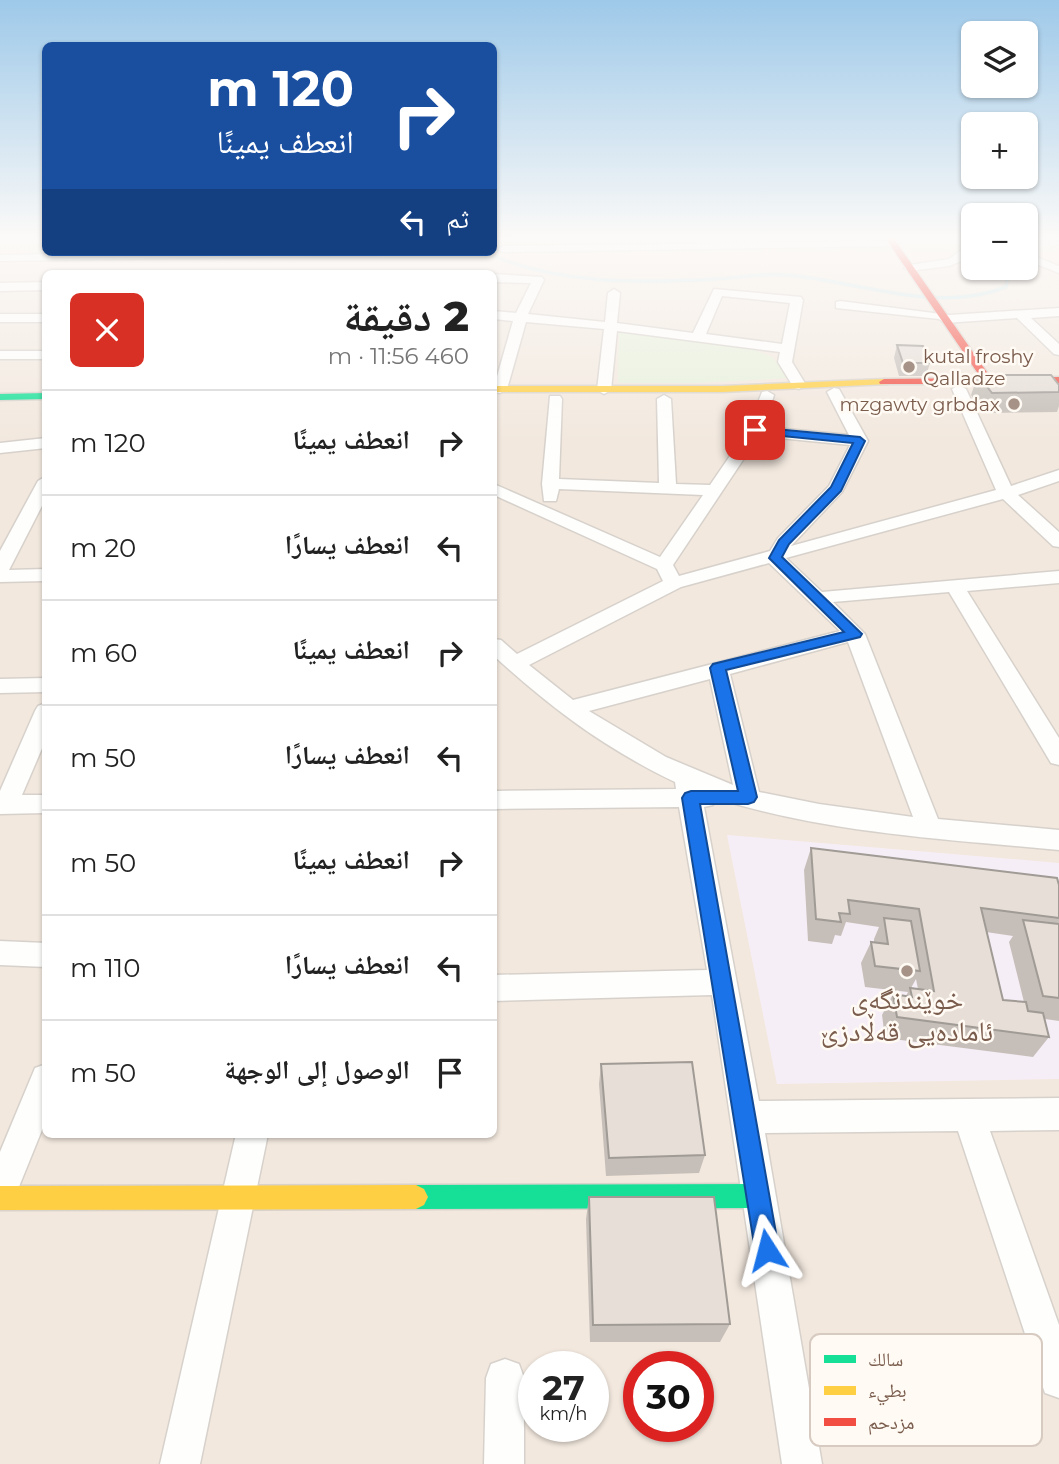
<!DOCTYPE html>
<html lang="ar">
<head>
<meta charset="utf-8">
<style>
  body { margin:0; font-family:Montserrat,"Noto Naskh Arabic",sans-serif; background:#f2f2f2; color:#222; direction:rtl; height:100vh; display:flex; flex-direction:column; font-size:26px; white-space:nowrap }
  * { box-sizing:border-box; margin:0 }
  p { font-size:23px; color:#767676 }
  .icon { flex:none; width:38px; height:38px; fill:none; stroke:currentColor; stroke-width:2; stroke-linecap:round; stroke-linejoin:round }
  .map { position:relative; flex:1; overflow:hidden; direction:ltr }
  .drawer { position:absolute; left:42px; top:270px; width:455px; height:868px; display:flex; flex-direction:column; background:#fff; border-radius:10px; box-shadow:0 2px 5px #0004; direction:rtl }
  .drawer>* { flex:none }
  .hud { position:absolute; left:42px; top:42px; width:455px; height:214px; border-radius:10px; box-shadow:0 2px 5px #0004; direction:rtl; background:#1a4fa0; color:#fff; overflow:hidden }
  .fabs { position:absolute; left:961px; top:21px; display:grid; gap:14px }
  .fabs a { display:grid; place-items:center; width:77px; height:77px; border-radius:10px; background:#fff; box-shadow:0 2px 5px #0004; font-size:35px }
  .speed { position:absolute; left:518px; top:1351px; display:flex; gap:14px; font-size:35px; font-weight:700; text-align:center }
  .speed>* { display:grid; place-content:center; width:91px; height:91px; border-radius:50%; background:#fff; box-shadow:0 2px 5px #0004; line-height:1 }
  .speed small { font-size:18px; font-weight:400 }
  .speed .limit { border:10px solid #d22; background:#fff; color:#111 }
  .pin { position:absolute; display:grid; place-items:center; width:60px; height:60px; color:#fff; margin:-30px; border-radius:14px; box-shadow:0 4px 10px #0006 }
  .me { position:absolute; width:77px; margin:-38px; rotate:351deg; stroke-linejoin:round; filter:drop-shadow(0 0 5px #0008) }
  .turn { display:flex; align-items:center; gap:24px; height:147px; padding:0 28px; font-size:32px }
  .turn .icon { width:91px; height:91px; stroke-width:2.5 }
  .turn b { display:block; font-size:49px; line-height:60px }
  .then { display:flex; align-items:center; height:66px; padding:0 28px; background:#0003; gap:14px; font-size:26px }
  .round { display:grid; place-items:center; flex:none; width:74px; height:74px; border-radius:10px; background:#f2f2f2 }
  .headline { display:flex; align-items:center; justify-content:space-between; height:119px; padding:0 28px }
  h1 { font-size:42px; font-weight:800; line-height:52px }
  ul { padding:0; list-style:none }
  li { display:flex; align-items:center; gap:21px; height:105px; padding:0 28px; border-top:2px solid #e0e0e0 }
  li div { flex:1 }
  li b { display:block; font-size:26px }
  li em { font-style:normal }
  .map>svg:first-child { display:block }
  .residential { fill:#f2e8de; fill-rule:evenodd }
  .education { fill:#f6eef6 }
  .green { fill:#e7f0db }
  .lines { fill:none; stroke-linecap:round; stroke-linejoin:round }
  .stream { stroke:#d0e8ea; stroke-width:3.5 }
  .street-casing { stroke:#d7d1cb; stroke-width:3 }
  .fast-casing { stroke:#d9d2cb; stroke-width:3 }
  .slow-casing { stroke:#d9d2cb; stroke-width:3 }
  .jam-casing { stroke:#d9d2cb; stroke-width:3 }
  .street { fill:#fefefd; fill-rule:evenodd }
  .fast { fill:#16e098; fill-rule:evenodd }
  .slow { fill:#ffcf43; fill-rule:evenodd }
  .jam { fill:#f24e42; fill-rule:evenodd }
  .wall { fill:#c6bfb9; fill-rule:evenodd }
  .building { fill:#e6ded7; stroke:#a19b96; stroke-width:2 }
  .route { fill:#1a73e8; stroke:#114b97; stroke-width:2 }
  .poi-dot { fill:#a69286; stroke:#fffaf3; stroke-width:2.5 }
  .labels { text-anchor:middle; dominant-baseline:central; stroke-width:5; stroke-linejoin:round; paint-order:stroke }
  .far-poi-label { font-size:19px; fill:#7a5c4d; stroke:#fffaf3; text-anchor:start }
  .near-poi-label { font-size:28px; fill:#7a5c4d; stroke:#fffaf3 }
  .key { fill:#fffaf3; stroke:#d7cbc1; stroke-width:2 }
  .key-label { font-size:19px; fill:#7a5c4d }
</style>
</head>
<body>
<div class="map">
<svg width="1059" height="1464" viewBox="0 0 1059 1464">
  <rect width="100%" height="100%" fill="#f9f5f0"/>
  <path class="residential" d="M0,236H45L46,252H494V236H973V268H1026V236H1059V1464H0ZM46,273H494V1134H46ZM534,1367H593V1426H534ZM639,1367H698V1426H639Z"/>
  <path class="education" d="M727,835L1059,863V1079L777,1084Z"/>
  <path class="green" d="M619,330L752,349L772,357L790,378L696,383H618Z"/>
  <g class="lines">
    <path class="stream" d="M1026,245L1059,240
      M484,252C557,285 637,283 715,279C738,278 762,273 785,275C857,280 935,315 1006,287L1007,279L995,268"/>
    <defs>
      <path id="street" d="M898,241L899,243L894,246L503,252L497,249L503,246Z
        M973,242V252L964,260L949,266L910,271L904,268L910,265L949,259Z
        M166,252H386L380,255L0,261V255Z
        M1026,253L1059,266V273L1026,260Z
        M494,274L542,277L544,280L528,314L605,322L608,293L614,289L620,293L617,323L693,333L714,289L801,297L803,300L792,362L806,385L799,389L794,388L778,362L780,352L617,331L611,390L604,394L597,390L604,329L526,322L507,389L500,393L495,392L494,387L513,321L494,319V311L516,313L531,283L494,282ZM722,296L790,303L782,344L706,334Z
        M46,282V290L0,291V283Z
        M840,301L949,315L1059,308V316L1031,318L1059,344V355L1054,354L1017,318L945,323L939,319L836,308V302Z
        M0,314H46V322H0Z
        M0,351H46V359H0Z
        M959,385L966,389L1011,486L1059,470V481L1018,495L1059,532V547L1053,546L1003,499L786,558L822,592L1059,571V583L967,591L1059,738V765L1051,763L949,592L833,602L865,634L938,819L1059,830V850C944,839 825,833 716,798L713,805L704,807L759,1101L1059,1098V1130L990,1131L1059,1325V1398L1045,1393L1040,1379L958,1131L765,1133L822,1464H782L712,995L494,1001V975L707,970L679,807L494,809V791L676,789L675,782C604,748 551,708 494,656V639L501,640L517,654L663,581L657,569L494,495V484L660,557L703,495L559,489L556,501H544L542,484L550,396H560L562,399L559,479L659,483L657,399L664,395L671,399L676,484L710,485L747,431L762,392L767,391L774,395L764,427L849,435L827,392L834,388L839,389L868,441L842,492L791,546L996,490L952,389ZM759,436L850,445L829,486L778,538L770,551L679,576L673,565ZM769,563L840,631L573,700L529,665L681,587ZM848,642L913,817L819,804L759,792L730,674ZM710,679L733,785L666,757L589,711Z
        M46,438V448L0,453V443Z
        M46,476V498L9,570L46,569V581L0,582V551L38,481Z
        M46,678V692L0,693V679Z
        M46,703V739L22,795H46V813L0,814V791L35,711L38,706Z
        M0,941L46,943V967L0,965Z
        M46,1064V1120L12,1204L0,1209V1152L35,1068Z
        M236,1134H268L200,1464H160Z
        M505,1359L519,1364L524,1378V1464H484L486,1378L491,1364Z"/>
      <path id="fast" d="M46,393V399L0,400V394Z
        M758,1184L766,1188L770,1196L766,1204L758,1208L416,1209L408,1205L404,1197L408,1189L416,1185Z"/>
      <path id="slow" d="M884,379L889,382L888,384L723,392H494V386H723Z
        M416,1185L424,1189L428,1197L424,1205L416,1209L0,1210V1186Z"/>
      <path id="jam" d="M884,236H892L991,378L1059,377V383L995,384L998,388L993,391L985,384H880L879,382L884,379L981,378Z"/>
    </defs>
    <use href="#street" class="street-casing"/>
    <use href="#fast" class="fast-casing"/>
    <use href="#slow" class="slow-casing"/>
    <use href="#jam" class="jam-casing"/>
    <use href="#street" class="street"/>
    <use href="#fast" class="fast"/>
    <use href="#slow" class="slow"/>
    <use href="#jam" class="jam"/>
  </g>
  <path class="wall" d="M897,345L930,363L926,376H899L894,358Z
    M978,375L1059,385V406L1057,412L985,413L971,395Z
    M811,848L1059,885V1021L1045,1019L1049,1037L1033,1057L885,1038L882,1015L893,994L906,996L908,992L865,987L861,963L871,942H874V939L879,927L846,922L841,936L835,935L832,944L808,941L804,870ZM986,932L1013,936L1009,942L1024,1002L1003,1000ZM916,979L918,989L911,988Z
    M601,1064L705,1155L699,1173L606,1176L599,1084Z
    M589,1197L730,1324L720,1342H590L586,1219Z"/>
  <path class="building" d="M897,345L923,346L930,363H903Z
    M978,375H1051L1059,385V392L992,393Z
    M811,848L1057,878L1059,885V918L981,908L1003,1000L1026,1002L1028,1011L1043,1013L1049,1037L897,1017L893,994L912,997L910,988L934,991L919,909L848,900L850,914L839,913L841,922L816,919Z
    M884,918L911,921L920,971L875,966L871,942L888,944Z
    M1023,920L1059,924V998L1043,996Z
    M692,1062L705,1155L609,1158L601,1064Z
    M589,1197H714L730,1324L593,1325Z"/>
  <linearGradient id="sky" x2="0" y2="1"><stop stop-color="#9ec9e9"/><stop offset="0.54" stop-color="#fcfaf8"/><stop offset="1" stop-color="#fcfaf8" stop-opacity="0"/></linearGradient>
  <rect width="1059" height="441" fill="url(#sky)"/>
  <path class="route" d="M755,427L860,437L865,441L841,491L789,544L782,557L862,634L860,637L726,670L757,797L754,802L748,804H700L779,1250L776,1259L767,1262L758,1259L755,1250L682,798L685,793L691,791H738L710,668L713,664L844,632L769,558L779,540L831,487L853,443L751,433V428Z"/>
  <g class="poi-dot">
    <circle cx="909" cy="367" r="7"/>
    <circle cx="1014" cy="404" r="7"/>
    <circle cx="907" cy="971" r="7"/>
  </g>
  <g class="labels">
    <g class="far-poi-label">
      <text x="923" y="356">kutal froshy<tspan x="923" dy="22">Qalladze</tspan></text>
      <text x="1000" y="404" text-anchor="end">mzgawty grbdax</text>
    </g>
    <g class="near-poi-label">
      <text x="907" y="999">خوێندنگەی<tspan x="907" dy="32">ئامادەیی قەڵادزێ</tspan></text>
    </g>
  </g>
  <rect x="810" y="1334" width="232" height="112" rx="10" class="key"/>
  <rect x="824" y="1355" width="32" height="8" fill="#16e098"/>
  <rect x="824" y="1386" width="32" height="9" fill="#ffcf43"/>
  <rect x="824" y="1418" width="32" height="8" fill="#f24e42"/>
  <g class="key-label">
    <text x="868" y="1366">سالك</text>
    <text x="868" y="1397">بطيء</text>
    <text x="868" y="1429">مزدحم</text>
  </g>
</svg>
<div class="fabs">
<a><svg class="icon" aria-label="layers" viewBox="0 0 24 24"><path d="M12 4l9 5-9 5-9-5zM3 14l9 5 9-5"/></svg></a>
<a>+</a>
<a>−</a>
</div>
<div class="speed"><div>27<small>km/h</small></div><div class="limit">30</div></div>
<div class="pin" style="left:755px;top:430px;background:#d93025"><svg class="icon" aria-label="arrive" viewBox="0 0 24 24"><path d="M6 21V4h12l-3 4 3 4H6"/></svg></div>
<svg class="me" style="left:767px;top:1250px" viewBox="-20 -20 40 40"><path d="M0-17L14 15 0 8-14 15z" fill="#1a73e8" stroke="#fff" stroke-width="4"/></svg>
<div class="hud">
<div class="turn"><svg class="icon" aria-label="right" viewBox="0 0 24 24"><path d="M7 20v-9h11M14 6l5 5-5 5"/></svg><div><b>120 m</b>انعطف يمينًا</div></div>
<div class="then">ثم<svg class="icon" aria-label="left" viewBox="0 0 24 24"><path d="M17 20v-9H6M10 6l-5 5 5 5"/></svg></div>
</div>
<section class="drawer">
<div class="headline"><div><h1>2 دقيقة</h1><p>460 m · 11:56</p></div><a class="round" style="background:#d93025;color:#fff"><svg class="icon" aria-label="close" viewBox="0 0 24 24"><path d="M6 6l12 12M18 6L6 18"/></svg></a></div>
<ul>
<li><svg class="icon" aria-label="right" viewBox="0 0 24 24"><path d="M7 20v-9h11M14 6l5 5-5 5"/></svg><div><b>انعطف يمينًا</b></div><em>120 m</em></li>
<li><svg class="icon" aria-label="left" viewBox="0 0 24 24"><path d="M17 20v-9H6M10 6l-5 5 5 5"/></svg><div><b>انعطف يسارًا</b></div><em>20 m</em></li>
<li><svg class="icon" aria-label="right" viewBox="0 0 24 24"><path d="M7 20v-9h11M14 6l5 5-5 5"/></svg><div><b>انعطف يمينًا</b></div><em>60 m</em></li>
<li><svg class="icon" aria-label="left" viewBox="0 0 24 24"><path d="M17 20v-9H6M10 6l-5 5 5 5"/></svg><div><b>انعطف يسارًا</b></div><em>50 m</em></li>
<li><svg class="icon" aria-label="right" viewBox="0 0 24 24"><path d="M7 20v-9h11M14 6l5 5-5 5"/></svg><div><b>انعطف يمينًا</b></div><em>50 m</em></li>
<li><svg class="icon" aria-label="left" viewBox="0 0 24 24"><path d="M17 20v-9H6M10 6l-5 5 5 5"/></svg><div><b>انعطف يسارًا</b></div><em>110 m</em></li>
<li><svg class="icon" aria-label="arrive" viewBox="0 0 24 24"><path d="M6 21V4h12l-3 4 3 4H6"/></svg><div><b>الوصول إلى الوجهة</b></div><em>50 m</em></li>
</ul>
</section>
</div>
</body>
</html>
